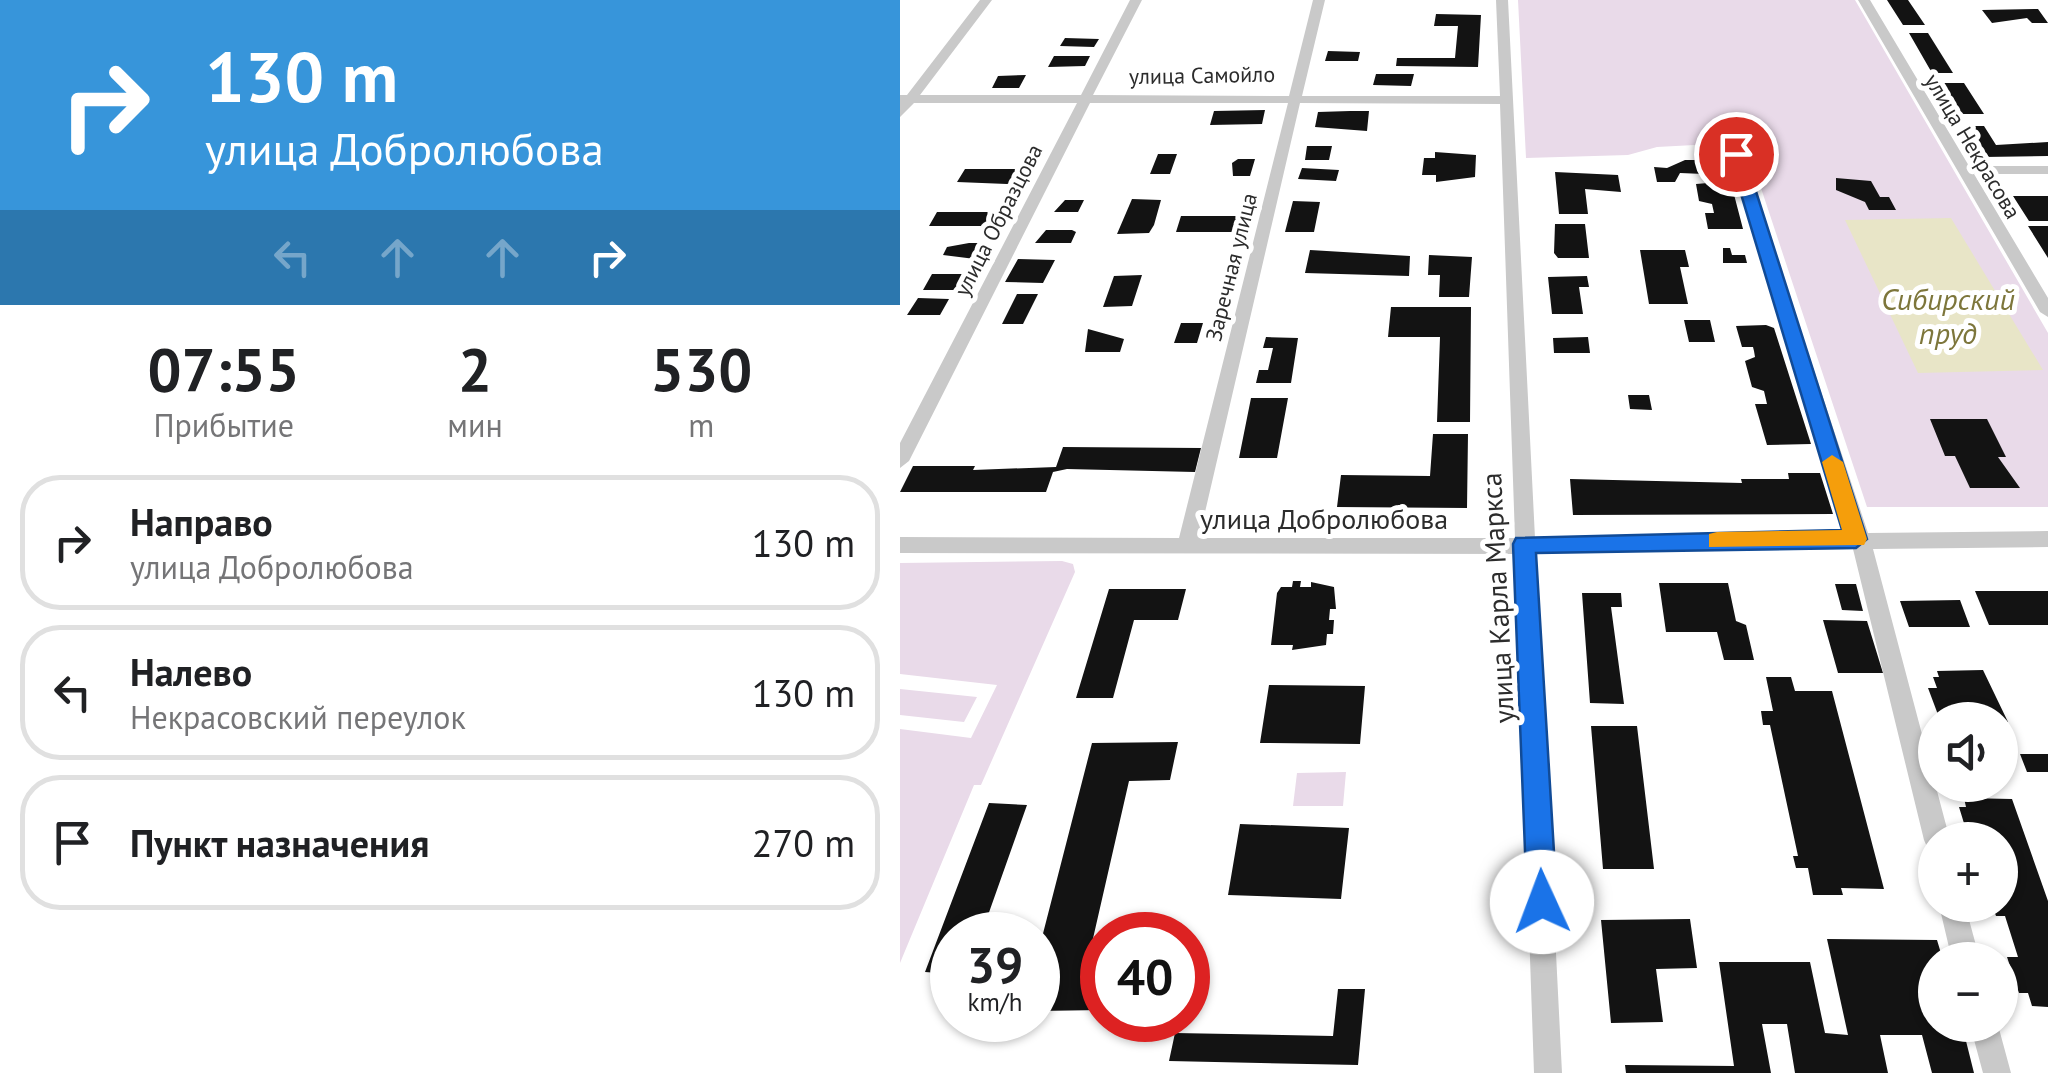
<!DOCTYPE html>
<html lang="ru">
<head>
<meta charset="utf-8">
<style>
  body { margin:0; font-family:"PT Sans",sans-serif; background:#f2f2f2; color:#202124; height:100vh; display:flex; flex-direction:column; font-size:38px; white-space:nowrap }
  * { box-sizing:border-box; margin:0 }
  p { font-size:32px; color:#757577 }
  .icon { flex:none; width:55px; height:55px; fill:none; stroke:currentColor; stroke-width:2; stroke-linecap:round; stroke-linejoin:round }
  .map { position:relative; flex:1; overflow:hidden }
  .details { display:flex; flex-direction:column; background:#fff; width:900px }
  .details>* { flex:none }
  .top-card { background:#3795da; color:#fff; overflow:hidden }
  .controls { position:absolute; left:1018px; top:702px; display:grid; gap:20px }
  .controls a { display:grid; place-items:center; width:100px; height:100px; border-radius:50%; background:#fff; box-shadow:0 2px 8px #0004; font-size:50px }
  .speed { position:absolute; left:30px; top:912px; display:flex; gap:20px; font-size:50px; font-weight:700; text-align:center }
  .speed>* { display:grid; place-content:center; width:130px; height:130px; border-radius:50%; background:#fff; box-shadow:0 2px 8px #0004; line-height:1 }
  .speed small { font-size:25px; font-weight:400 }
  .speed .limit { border:15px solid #d22; background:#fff; color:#111 }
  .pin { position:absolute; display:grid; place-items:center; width:85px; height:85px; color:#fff; margin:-42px; border:5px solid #fff; border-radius:50%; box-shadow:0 2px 10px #0007 }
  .me { position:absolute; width:110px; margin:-55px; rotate:358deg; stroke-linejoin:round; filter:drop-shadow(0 0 8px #0008) }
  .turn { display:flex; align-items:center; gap:35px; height:210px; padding:0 40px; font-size:45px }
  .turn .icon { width:130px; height:130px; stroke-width:2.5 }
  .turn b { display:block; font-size:70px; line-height:85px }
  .lanes { display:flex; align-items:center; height:95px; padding:0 40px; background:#0003; justify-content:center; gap:50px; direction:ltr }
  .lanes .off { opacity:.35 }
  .eta { display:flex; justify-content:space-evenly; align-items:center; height:170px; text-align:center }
  .eta b { font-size:60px; font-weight:600; line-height:70px }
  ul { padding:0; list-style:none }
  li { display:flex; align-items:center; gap:30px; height:135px; margin:0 20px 15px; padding:0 20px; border:5px solid #e0e0e0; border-radius:40px }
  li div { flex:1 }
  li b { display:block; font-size:38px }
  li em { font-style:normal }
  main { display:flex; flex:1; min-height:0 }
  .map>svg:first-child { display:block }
  .green { fill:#e9dae9 }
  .water { fill:#e8e5c7 }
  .building { fill:#131313 }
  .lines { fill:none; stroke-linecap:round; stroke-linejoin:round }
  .minor { fill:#c9c9c9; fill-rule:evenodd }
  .route { fill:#1a73e8; stroke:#114b97; stroke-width:2.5 }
  .slow { fill:#f59e0b }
  .labels { text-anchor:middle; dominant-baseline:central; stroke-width:10; stroke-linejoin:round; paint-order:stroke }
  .far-street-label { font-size:22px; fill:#2c2c2c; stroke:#fff }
  .street-label { font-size:28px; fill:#2c2c2c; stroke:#fff }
  .water-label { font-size:30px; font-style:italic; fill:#7d763b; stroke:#fff }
</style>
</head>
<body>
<main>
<section class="details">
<div class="top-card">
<div class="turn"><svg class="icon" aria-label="right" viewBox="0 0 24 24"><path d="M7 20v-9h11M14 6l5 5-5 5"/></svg><div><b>130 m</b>улица Добролюбова</div></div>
<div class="lanes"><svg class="icon off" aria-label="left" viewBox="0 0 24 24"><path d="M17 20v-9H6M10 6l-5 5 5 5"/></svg><svg class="icon off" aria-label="ahead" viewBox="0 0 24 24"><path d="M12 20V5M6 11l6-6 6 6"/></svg><svg class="icon off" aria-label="ahead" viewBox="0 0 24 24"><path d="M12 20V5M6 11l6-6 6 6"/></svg><svg class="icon" aria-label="right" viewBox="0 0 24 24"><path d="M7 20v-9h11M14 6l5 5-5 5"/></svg></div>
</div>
<div class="eta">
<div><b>07:55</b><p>Прибытие</p></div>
<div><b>2</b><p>мин</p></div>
<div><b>530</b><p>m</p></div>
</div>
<ul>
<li><svg class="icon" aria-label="right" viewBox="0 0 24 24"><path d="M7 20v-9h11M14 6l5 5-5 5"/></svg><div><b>Направо</b><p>улица Добролюбова</p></div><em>130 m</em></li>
<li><svg class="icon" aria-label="left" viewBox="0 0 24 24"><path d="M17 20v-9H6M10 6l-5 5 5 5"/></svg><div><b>Налево</b><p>Некрасовский переулок</p></div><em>130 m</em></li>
<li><svg class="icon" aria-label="arrive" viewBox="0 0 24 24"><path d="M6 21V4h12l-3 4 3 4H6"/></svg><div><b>Пункт назначения</b></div><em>270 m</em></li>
</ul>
</section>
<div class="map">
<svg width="1148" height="1073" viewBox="0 0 1148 1073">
  <rect width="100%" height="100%" fill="#fff"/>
  <path class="green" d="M618,0H955L1148,333V507H967L843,134L811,133L813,144L757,147L728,155L626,158Z
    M162,561L173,564L175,572L81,785H74L0,963V729L71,738L97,685L0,674V563Z
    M0,689L77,697L64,722L0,715Z
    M446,772L443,806H393L397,773Z"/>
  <path class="water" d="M1051,218L1143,370L1018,373L945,220Z"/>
  <path class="building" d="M987,0H1008L1025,25H1003Z
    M1138,9L1148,23H1132L1127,18L1092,23L1082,10Z
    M536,14L581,15L578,67L496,66L497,58H555L558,26H534Z
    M1009,33H1028L1053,73H1032Z
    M165,38L199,39L194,47L160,46Z
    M428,51L460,52L458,61H425Z
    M154,56H190L185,66L148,67Z
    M476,74H514L511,86L473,85Z
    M126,75L119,88H92L98,76Z
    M1041,83H1064L1084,114H1060Z
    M365,110L362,124L310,125L314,111Z
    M450,111H469L467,131L415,127L418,112Z
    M1064,126H1084L1096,145L1148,142V156L1083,157Z
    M407,146H432L429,160H405Z
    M535,152L576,155L575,177L536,182V175H522L524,158H535Z
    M258,154H277L270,174H250Z
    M338,159H355L350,176H333L332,163Z
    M785,160H825L843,229H808L805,213H814L812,204L799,201L796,184L808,183L804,174L780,173L775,182H757L754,167L767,168Z
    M402,168L439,170L436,181L398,179Z
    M65,169H121L114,182L107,184L57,182Z
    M655,172L718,175L721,192L685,189L688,214H659Z
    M936,178L971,181L980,197H989L996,210H969L965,202L936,190Z
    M1113,196H1148V221H1129Z
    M232,199L261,200L254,225L249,233L217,234Z
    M165,200H184L178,212H154Z
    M393,201L420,202L414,232H385Z
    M37,212H97L89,226H29Z
    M281,216H340L336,232H276Z
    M655,224H685L689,258H658L654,253Z
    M1128,226H1148V258Z
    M146,230H172L176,232L171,243H135Z
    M69,243H83L75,259L43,255L47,247Z
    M823,248H830L832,255H845L847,263H823Z
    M410,250L510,256L509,276L405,273Z
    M740,250H785L789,267H780L788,304H749Z
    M529,255L572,257L569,297H539L540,275H528Z
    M118,259L155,260L143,283L105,282Z
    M32,274H64L55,290H23Z
    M242,275L232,306L203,307L214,276Z
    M687,276L689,287H679L683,314H652L648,277Z
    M117,294H138L123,324H102Z
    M18,298L49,299L40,315H7Z
    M491,307H571L570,422H537L540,337H488Z
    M784,320H810L815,342H789Z
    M281,323H303L297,343H274Z
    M866,325L874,328L911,444L867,445L855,404H867L864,391L852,387L845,361L855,357L854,351L853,347H842L836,326Z
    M188,329L224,339L220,352H185Z
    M366,337L398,338L391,383H356L359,370H368L373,348H363Z
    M688,337L690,353H654L653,338Z
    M728,395H749L752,410L730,409Z
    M351,398H388L377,458H339Z
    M1030,419H1087L1106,457H1098L1120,488H1070L1055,456H1045Z
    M533,434H568L567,508L437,507L441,475L530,476Z
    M163,447L301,448L295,472L167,469L153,472L146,492H0L13,466H75L73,470L156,467Z
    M888,473H920L933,514L673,515L670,479L842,483L841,479H889Z
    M393,581H401L400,587H411V582L434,587L436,609H430L429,620H434L433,634H427L426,645L392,650L393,645H371L377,593L381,587H392Z
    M759,583H828L836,621L846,625L854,660H824L817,632H766Z
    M935,584H956L963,611L942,610Z
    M209,589H286L278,620H234L213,698H176Z
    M1075,591H1148V625H1089Z
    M682,593H721L722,607H711L724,704L690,703Z
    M1060,600L1070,627H1009L1000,601Z
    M923,620L967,621L983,673H938Z
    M1083,670L1108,722H1101L1107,737H1100V720H1040L1028,688H1037L1033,677H1039L1037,671Z
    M866,677H891L895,691H932L984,889L941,888L943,895H913L908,868H896L893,856H898L870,725H863L861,711H873Z
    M369,685L465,686L460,744L360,743Z
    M691,726H737L754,869H703Z
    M278,742L270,780L229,781L189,956H202V1010L138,1011V953L192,743Z
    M1120,754H1148V772H1127Z
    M1064,798L1112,799L1148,901V1007L1132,1006L1128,993H1119L1107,957H1118L1105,916H1096L1092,905H1100V840H1079L1077,833H1067L1059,807H1066Z
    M89,803L127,805L81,935H52V974L25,972Z
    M340,824L449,828L441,899L328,895Z
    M790,919L797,968L756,969L763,1022L711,1023L701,920Z
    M927,939L1037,940L1043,960H1035V1025H1062L1074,1073H1032L1022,1035H980L988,1073H895L887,1024H862L871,1073H726L725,1065L834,1066L819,962H910L925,1033L948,1035Z
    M438,989H465L458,1065L269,1061L275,1033L433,1036Z"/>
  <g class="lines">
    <path class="minor" d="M80,0H92L20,95H181L230,0H242L193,95L389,96L413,0H425L402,96H600L596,0H608L635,538L948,534L829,154L841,151L968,533L1148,531V547L973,549L1050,840H1035V851L1028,849L1024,840L953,549L636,553L662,1073H634L616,554L0,553V537L279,538L388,103H190L9,461L0,468V443L177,103H14L0,117V95H7ZM400,103L600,104L615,538H299Z
      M958,0H970L1069,166H1148V174H1074L1148,298V317L1140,312Z
      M1039,905H1065L1080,960H1052Z
      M1070,1025H1098L1111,1073H1083Z"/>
  </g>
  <path class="route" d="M836,150L844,154L967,539L956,548L636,553L657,902L653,913L642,917L632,913L627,902L613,544L616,538L942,530L829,154Z"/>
  <path class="slow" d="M932,455L943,462L967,539L964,545L809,547V534L817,532L942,530L922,462Z"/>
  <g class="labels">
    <g class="far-street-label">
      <text transform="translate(302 75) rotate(-1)">улица Самойло</text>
      <text transform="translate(1073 146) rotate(59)">улица Некрасова</text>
      <text transform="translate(98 220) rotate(-63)">улица Образцова</text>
      <text transform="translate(331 267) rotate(-76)">Заречная улица</text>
    </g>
    <g class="street-label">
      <text x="424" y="518">улица Добролюбова</text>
      <text transform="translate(597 598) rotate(-93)">улица Карла Маркса</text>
    </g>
    <g class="water-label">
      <text x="1048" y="298">Сибирский<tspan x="1048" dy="34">пруд</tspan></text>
    </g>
  </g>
</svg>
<div class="controls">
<a><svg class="icon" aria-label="sound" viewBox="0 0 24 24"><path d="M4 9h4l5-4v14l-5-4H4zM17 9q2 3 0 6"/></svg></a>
<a>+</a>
<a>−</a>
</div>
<div class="speed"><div>39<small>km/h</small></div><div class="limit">40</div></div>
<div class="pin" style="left:836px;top:154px;background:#d93025"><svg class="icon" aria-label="arrive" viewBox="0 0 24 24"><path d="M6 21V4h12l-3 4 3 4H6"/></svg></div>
<svg class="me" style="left:642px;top:902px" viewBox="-20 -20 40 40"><circle r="19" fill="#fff"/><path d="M0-13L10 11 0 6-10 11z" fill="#1a73e8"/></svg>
</div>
</main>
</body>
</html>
